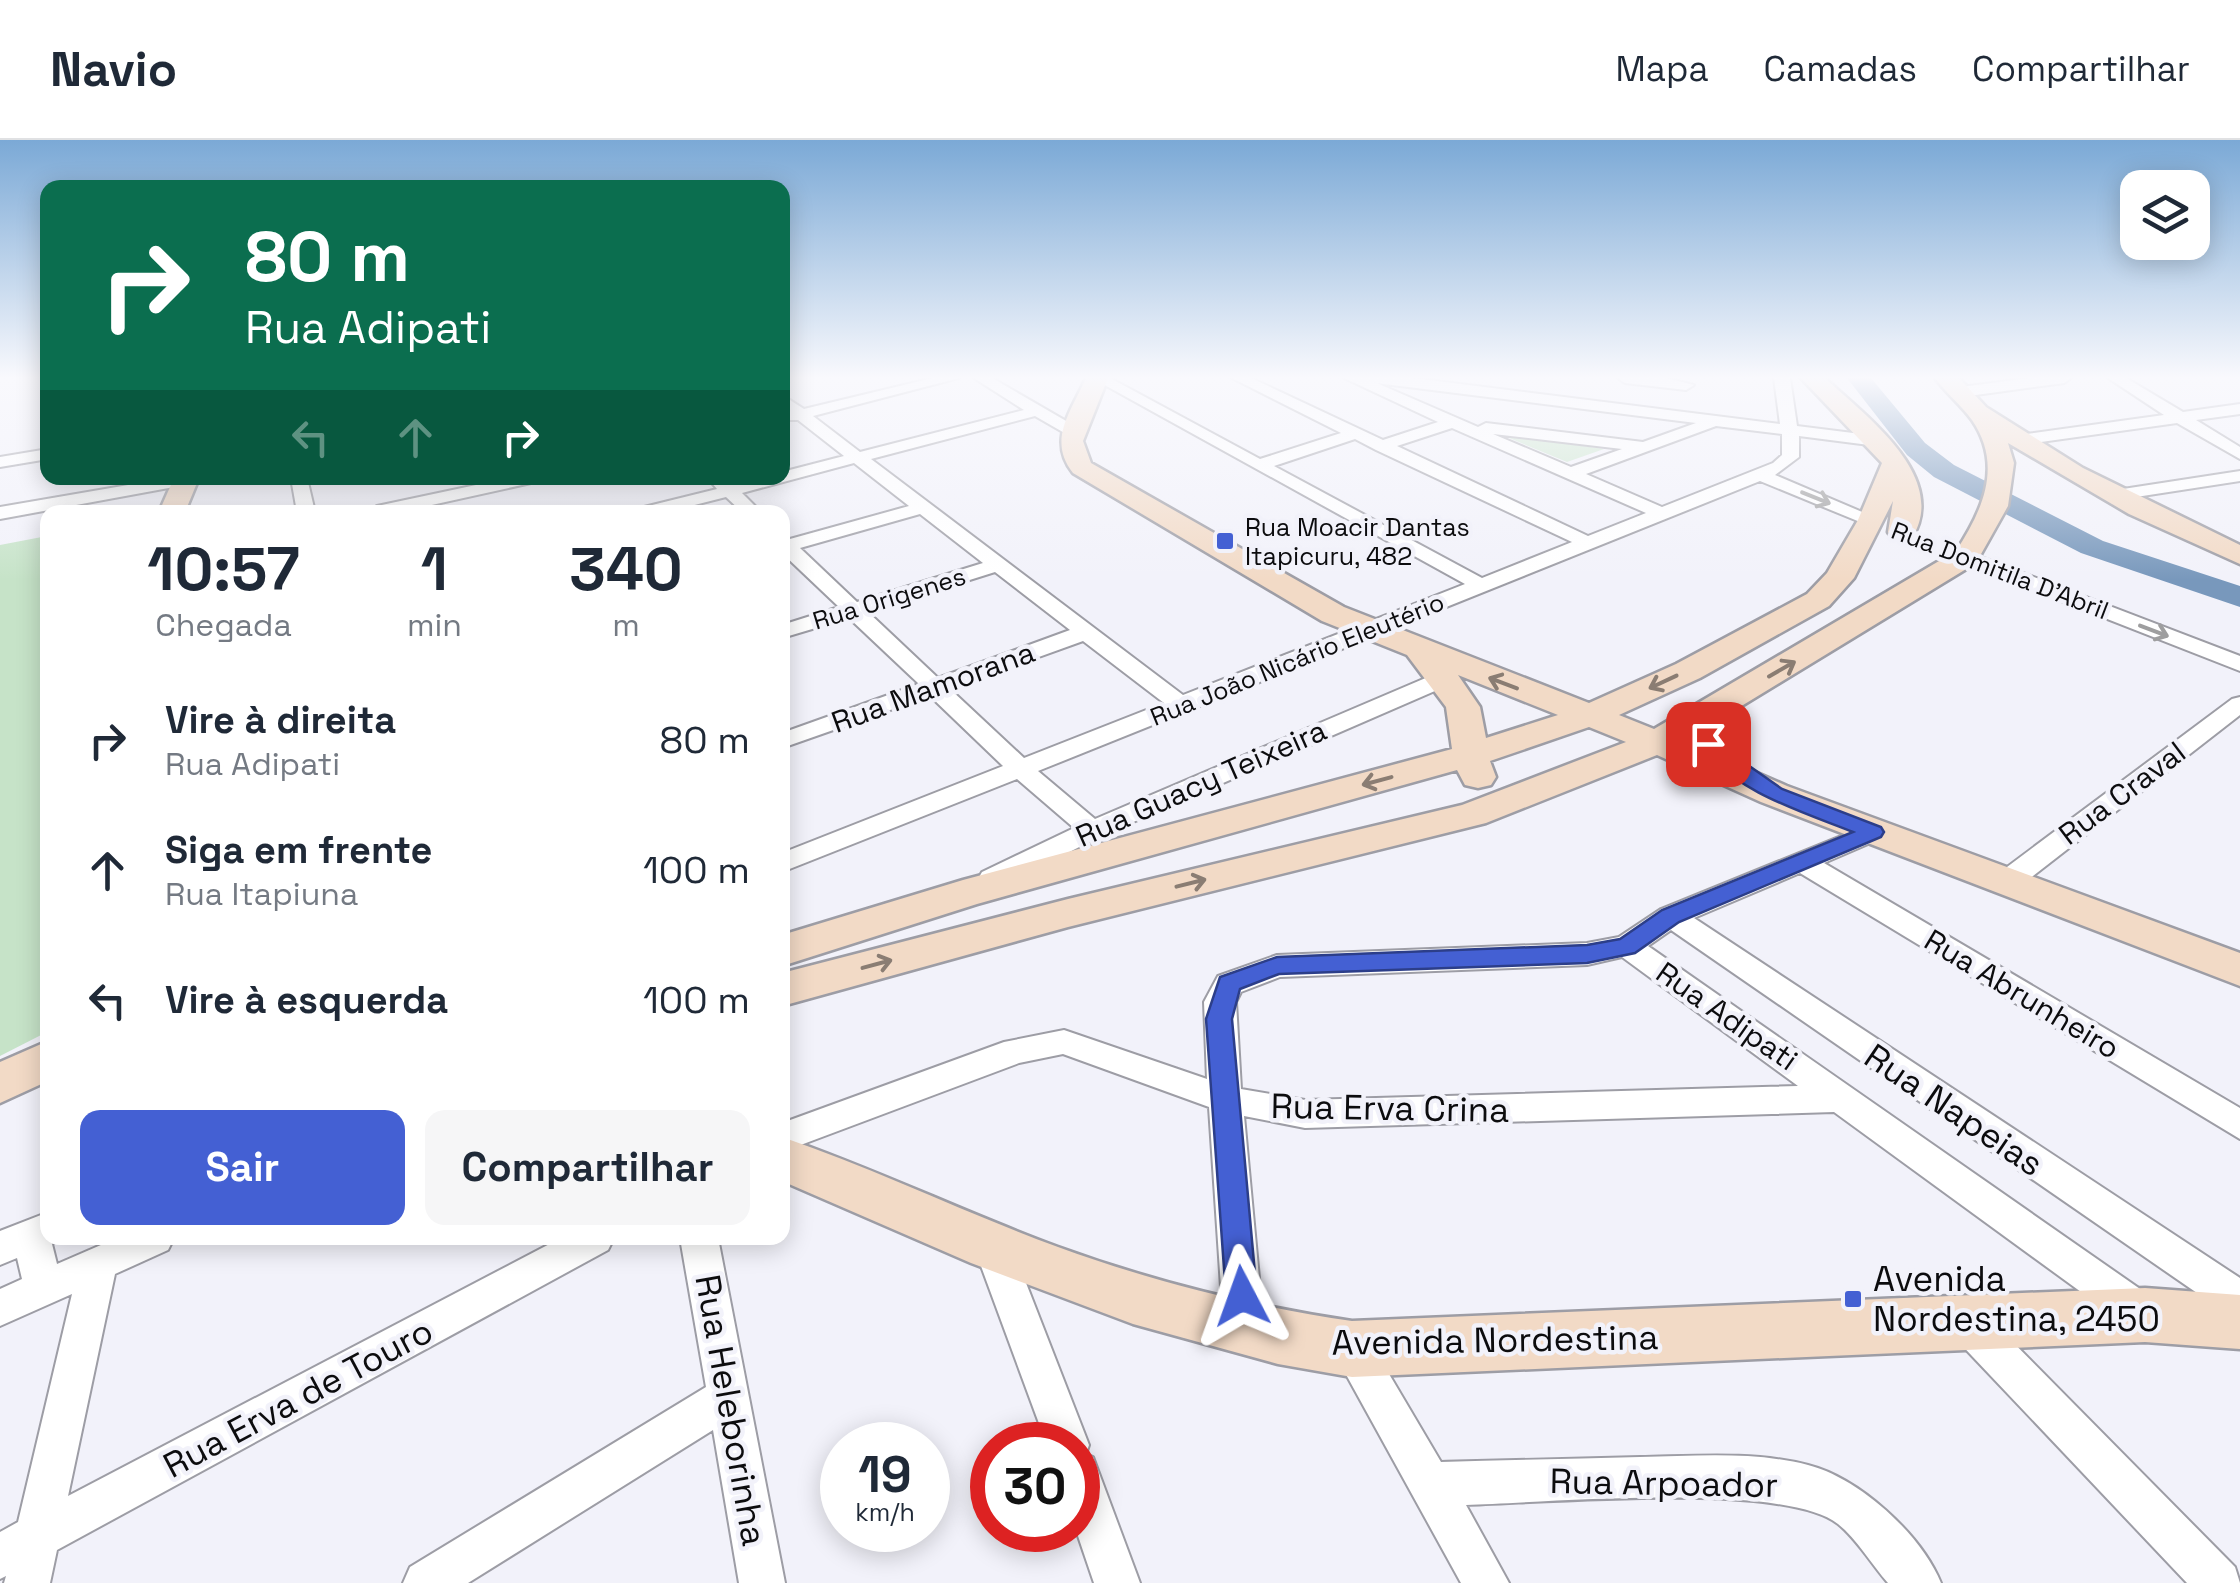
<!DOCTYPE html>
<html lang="pt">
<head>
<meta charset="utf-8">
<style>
  body { margin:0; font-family:"Space Grotesk",sans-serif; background:#f6f6f7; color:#1f2937; height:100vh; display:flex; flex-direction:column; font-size:38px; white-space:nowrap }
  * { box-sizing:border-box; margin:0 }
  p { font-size:32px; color:#747a83 }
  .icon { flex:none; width:55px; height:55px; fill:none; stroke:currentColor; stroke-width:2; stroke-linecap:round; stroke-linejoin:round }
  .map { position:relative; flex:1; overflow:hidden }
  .side { position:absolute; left:40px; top:365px; width:750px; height:740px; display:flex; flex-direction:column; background:#fff; border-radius:20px; box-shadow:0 5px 25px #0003 }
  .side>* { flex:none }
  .top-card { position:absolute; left:40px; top:40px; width:750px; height:305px; border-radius:20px; box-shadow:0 5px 25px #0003; background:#0b6e4f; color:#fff; overflow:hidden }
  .tools { position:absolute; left:2120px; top:30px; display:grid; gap:20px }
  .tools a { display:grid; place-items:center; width:90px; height:90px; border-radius:20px; background:#fff; box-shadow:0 5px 25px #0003; font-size:50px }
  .speed { position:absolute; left:820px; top:1282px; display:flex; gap:20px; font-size:50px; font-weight:700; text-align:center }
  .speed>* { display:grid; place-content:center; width:130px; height:130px; border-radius:50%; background:#fff; box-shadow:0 5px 25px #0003; line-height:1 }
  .speed small { font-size:25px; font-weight:400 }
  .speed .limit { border:15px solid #d22; background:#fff; color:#111 }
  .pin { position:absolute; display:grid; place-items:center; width:85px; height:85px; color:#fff; margin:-42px; border-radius:20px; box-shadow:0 5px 15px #0006 }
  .me { position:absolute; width:110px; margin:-55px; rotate:356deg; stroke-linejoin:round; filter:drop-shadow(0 0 8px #0008) }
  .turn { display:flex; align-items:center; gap:35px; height:210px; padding:0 40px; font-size:45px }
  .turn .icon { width:130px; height:130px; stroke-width:2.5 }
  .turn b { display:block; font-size:70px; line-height:85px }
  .lanes { display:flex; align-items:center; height:95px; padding:0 40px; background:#0003; justify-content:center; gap:50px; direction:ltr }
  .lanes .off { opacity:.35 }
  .eta { display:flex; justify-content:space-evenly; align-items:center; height:170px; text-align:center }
  .eta b { font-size:60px; font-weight:600; line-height:70px }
  .button { display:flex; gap:20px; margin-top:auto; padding:20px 40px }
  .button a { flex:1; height:115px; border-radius:20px; background:#4460d3; color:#fff; font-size:40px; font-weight:600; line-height:115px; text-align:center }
  .button a+a { background:#f6f6f7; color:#1f2937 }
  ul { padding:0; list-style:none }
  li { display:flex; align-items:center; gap:30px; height:130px; padding:0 40px }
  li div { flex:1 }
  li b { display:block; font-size:38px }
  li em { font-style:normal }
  header { display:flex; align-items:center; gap:60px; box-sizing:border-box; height:140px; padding:0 50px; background:#fff; border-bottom:2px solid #e0e1e3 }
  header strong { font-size:48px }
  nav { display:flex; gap:55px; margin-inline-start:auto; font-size:35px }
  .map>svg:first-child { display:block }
  .green { fill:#c6e3c8 }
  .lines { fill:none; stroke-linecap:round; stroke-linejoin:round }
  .river { fill:#7898bc; fill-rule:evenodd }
  .street-casing { stroke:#9d9da5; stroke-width:4 }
  .secondary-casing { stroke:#9d9da5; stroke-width:5 }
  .street { fill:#fff; fill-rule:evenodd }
  .secondary { fill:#f2dac6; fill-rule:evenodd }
  .oneway { stroke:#9e9e9f }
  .oneway2 { stroke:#8a7d73 }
  .route { fill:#4460d3; stroke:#2c3e89; stroke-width:2.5 }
  .poi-dot { fill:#4460d3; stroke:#f2f2fa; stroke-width:4 }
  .labels { text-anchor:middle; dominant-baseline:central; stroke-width:9; stroke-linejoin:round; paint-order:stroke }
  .far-poi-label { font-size:25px; fill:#0c0c0e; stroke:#f2f2fa; text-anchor:start }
  .far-street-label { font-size:25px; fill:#0c0c0e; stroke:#f2f2fa }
  .street-label { font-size:30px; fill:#0c0c0e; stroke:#f2f2fa }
  .near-street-label { font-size:35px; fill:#0c0c0e; stroke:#f2f2fa }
  .near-poi-label { font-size:35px; fill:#0c0c0e; stroke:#f2f2fa; text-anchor:start }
</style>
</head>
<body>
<header>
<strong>Navio</strong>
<nav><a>Mapa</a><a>Camadas</a><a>Compartilhar</a></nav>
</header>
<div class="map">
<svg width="2240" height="1443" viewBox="0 0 2240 1443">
  <rect width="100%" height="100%" fill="#f2f2fa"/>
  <path class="green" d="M1502,295L1604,309L1567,322Z
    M47,396V892L0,916V405Z"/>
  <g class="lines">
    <path class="river" d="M1847,238H1871L1925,303L1954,325L2103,401L2240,446V467L2081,413L1934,337L1907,315Z"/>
    <defs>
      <path id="street" d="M933,238H959L813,276L860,312L1024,270L974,238H992L1080,289V295H1068L1035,276L871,319L1183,555L1465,444L1092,238H1110L1260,319L1341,293L1232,238H1251L1383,300L1438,282L1344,238H1413L1780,284L1774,238H1790L1797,286L1877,296L1885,301L1877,306L1799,296V317L1775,335L1881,380L1879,384H1865L1760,341L1038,631L1095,679L1435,534L1443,532L1454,539L1451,544L1101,696L1002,746H982L978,739L982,732L1074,688L1017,639L782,732V713L1003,626L930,556L782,608V593L919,544L849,478L782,498V485L839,467L782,413V396L790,399L909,366L854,323L742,353L761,372H742L726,357L667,372H638L640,368L717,349L711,342L714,338H726L733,345L782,338V332L844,316L798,280H783L782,275L788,272L782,268V255L804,269ZM1372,241L1376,243L1696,283L1643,302L1486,283L1478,287ZM1716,286L1782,294V315L1773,323L1662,367L1586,334ZM1452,288L1646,373L1588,396L1397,306ZM1493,294L1622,309L1571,327ZM1355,299L1376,310L1572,402L1482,438L1274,326ZM920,374L983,423L857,462L800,408ZM995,432L1070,490L938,538L868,472ZM1083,501L1164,563L1024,618L950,549Z
        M1618,238H1666L1694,245L1686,250L1625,243Z
        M2030,238H2071L2064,243L1961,257L1953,252L1961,247Z
        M2108,238H2126L2183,272L2240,264V274L2196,280L2240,307V319L2177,283L2019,305L2011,300L2019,295L2164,275Z
        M48,309V319L0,327V317Z
        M2240,331V341L2110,361L2101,356L2110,351Z
        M169,338L194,340L185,345L0,379V367Z
        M291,338H307L315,372H297Z
        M509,338H540L531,343L400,372H368L377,366Z
        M1966,411L2240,516V531L1959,421L1956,417Z
        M2240,557V575L2015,750H1995L1991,743L1995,736L2232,559Z
        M1873,683L1886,692L1882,698L1824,723L2240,968V999L1800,733L1694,778L2240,1138V1178L2226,1173L1671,790L1648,806L2153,1158L2159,1171L2153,1184L2139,1189L2125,1184L1834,972L1305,988L1244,976L1264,1192L1258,1205L1244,1211L1230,1205L1224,1192L1209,967L1063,914L1019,923L782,1012V983L1004,902L1064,890L1207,939L1204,862L1218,836L1277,815L1587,803L1619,797L1661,769ZM1622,817L1798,946L1305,960L1241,949L1236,862L1241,852L1280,837L1587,825Z
        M46,1073L48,1098H60L52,1104L57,1124L117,1098H174L168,1110L115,1134L68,1356L561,1098H614L608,1110L57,1410L50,1443H4L6,1436L0,1439V1392L18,1382L72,1154L0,1186V1149L22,1139L17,1118L0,1125V1091Z
        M993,1090L1006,1095L1012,1107L1089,1305L1086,1314L1093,1317L1140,1443H1094L1076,1390L1078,1305H1047L974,1107L980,1095Z
        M680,1098H718L785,1443H739L713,1290L468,1443H403L410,1427L706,1247Z
        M1968,1166L1982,1171L2235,1427L2240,1443H2187L1954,1197L1948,1184L1954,1171Z
        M1352,1190L1366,1195L1441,1322C1507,1320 1573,1319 1640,1317C1695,1316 1754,1311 1808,1325C1859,1338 1921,1394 1941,1443H1888C1872,1425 1857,1399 1838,1384C1783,1341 1543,1363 1466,1365L1509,1443H1461L1332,1209L1338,1195Z"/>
      <path id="secondary" d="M1086,238H1108L1083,301L1091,323L1344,467L1589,563L1676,524L1807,454L1827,433L1858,380L1882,323L1801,238H1825C1864,275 1950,336 1912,398H1892L1888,392L1893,361L1854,438L1829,466L1700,538L1619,575L1654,589L1956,411C1983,370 2003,325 1972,280C1961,265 1946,253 1935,238H1959L1986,267L2083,328L2240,405V424L2129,374L2008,303L2014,323L2008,366L1976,423L1684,601L1787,646L2240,813V846L1761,662L1657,615L1486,683L1068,787L782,866V833L1068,759L1462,665L1626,602L1589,587L1490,621L1496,637L1491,645L1478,648L1465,645L1457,630L977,764L782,826V795L963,740L1452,609L1446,567L1407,515L1322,481L1073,333C1047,300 1071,272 1086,238ZM1458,535L1558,575L1486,598L1480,567Z
        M174,338H199L185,372H159Z
        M48,901V941L0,963V922Z
        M782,997C876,1029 965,1073 1058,1107C1154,1142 1251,1166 1352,1181L2145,1148L2240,1155V1209L2145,1202L1352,1237L1278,1224L1133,1184L971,1123L782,1041Z"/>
    </defs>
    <use href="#street" class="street-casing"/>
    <use href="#secondary" class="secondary-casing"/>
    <use href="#street" class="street"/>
    <use href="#secondary" class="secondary"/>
  </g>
  <defs><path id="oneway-shaft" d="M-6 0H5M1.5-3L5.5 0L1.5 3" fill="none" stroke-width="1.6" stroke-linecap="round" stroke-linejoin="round" transform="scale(2.5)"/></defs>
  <g class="oneway">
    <use href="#oneway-shaft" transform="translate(1816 358) rotate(22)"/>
    <use href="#oneway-shaft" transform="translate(2154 491) rotate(21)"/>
  </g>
  <g class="oneway2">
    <use href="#oneway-shaft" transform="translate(1782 529) rotate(-30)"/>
    <use href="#oneway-shaft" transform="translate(1663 542) rotate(155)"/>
    <use href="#oneway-shaft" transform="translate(1503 543) rotate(-159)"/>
    <use href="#oneway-shaft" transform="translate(1377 641) rotate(165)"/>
    <use href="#oneway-shaft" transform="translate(1191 743) rotate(-14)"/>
    <use href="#oneway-shaft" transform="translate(877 824) rotate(-15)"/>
  </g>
  <linearGradient id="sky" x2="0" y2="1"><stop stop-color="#7ba9d6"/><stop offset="0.54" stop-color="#f9f9fd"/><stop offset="1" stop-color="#f9f9fd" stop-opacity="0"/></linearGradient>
  <rect width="2240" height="440" fill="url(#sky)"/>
  <path class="route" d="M1708,597L1782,649L1881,687L1884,692L1881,697L1679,782L1635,813L1587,823L1279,834L1240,849L1232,879L1257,1156L1253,1167L1242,1171L1230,1167L1226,1156L1206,879L1220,837L1277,817L1587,805L1620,799L1662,770L1853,692C1797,670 1736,652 1698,604Z"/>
  <g class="poi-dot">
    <rect x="1215" y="391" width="20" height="20" rx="5"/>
    <rect x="1843" y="1149" width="20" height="20" rx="5"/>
  </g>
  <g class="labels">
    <g class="far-poi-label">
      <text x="1245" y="387">Rua Moacir Dantas<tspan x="1245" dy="29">Itapicuru, 482</tspan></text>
    </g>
    <g class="far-street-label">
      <text transform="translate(2000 430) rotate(21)">Rua Domitila D'Abril</text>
      <text transform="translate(889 458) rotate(-17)">Rua Origenes</text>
      <text transform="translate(1297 519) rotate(-22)">Rua João Nicário Eleutério</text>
    </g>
    <g class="street-label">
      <text transform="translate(933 547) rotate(-20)">Rua Mamorana</text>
      <text transform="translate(1201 643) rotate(-24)">Rua Guacy Teixeira</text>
      <text transform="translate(2122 653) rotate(-37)">Rua Craval</text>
      <text transform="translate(2022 854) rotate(31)">Rua Abrunheiro</text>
      <text transform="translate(1727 876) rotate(35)">Rua Adipati</text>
    </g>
    <g class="near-street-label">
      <text transform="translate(1390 968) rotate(1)">Rua Erva Crina</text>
      <text transform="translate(1954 970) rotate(34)">Rua Napeias</text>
      <text transform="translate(1495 1200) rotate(-1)">Avenida Nordestina</text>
      <text transform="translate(298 1258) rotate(-28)">Rua Erva de Touro</text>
      <text transform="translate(731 1270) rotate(80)">Rua Heleborinha</text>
      <text transform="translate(1664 1343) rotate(1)">Rua Arpoador</text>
    </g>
    <g class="near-poi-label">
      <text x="1873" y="1139">Avenida<tspan x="1873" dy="40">Nordestina, 2450</tspan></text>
    </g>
  </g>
</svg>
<div class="tools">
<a><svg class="icon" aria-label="layers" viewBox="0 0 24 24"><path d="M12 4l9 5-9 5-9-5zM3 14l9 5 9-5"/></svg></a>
</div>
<div class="speed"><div>19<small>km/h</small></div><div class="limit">30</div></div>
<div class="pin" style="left:1708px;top:604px;background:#d93025"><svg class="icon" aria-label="arrive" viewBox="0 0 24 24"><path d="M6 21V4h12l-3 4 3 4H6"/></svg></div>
<svg class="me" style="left:1242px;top:1156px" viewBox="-20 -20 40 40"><path d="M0-17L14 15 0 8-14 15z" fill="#4460d3" stroke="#fff" stroke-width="4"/></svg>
<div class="top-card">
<div class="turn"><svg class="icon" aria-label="right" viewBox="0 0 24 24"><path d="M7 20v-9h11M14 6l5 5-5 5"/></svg><div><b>80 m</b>Rua Adipati</div></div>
<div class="lanes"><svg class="icon off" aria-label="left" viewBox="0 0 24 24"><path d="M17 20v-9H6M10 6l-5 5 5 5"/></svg><svg class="icon off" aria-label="ahead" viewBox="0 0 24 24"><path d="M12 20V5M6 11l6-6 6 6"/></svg><svg class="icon" aria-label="right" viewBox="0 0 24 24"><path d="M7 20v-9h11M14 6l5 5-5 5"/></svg></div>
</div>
<section class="side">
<div class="eta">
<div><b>10:57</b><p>Chegada</p></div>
<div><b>1</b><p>min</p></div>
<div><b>340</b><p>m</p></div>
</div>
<ul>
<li><svg class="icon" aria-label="right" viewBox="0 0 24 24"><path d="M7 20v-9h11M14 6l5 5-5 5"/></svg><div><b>Vire à direita</b><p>Rua Adipati</p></div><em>80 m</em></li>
<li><svg class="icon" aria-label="ahead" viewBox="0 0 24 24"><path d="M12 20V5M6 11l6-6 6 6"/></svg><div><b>Siga em frente</b><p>Rua Itapiuna</p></div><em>100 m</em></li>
<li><svg class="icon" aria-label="left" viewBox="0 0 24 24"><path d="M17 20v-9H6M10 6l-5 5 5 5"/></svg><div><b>Vire à esquerda</b></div><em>100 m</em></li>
</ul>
<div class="button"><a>Sair</a><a>Compartilhar</a></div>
</section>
</div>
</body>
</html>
